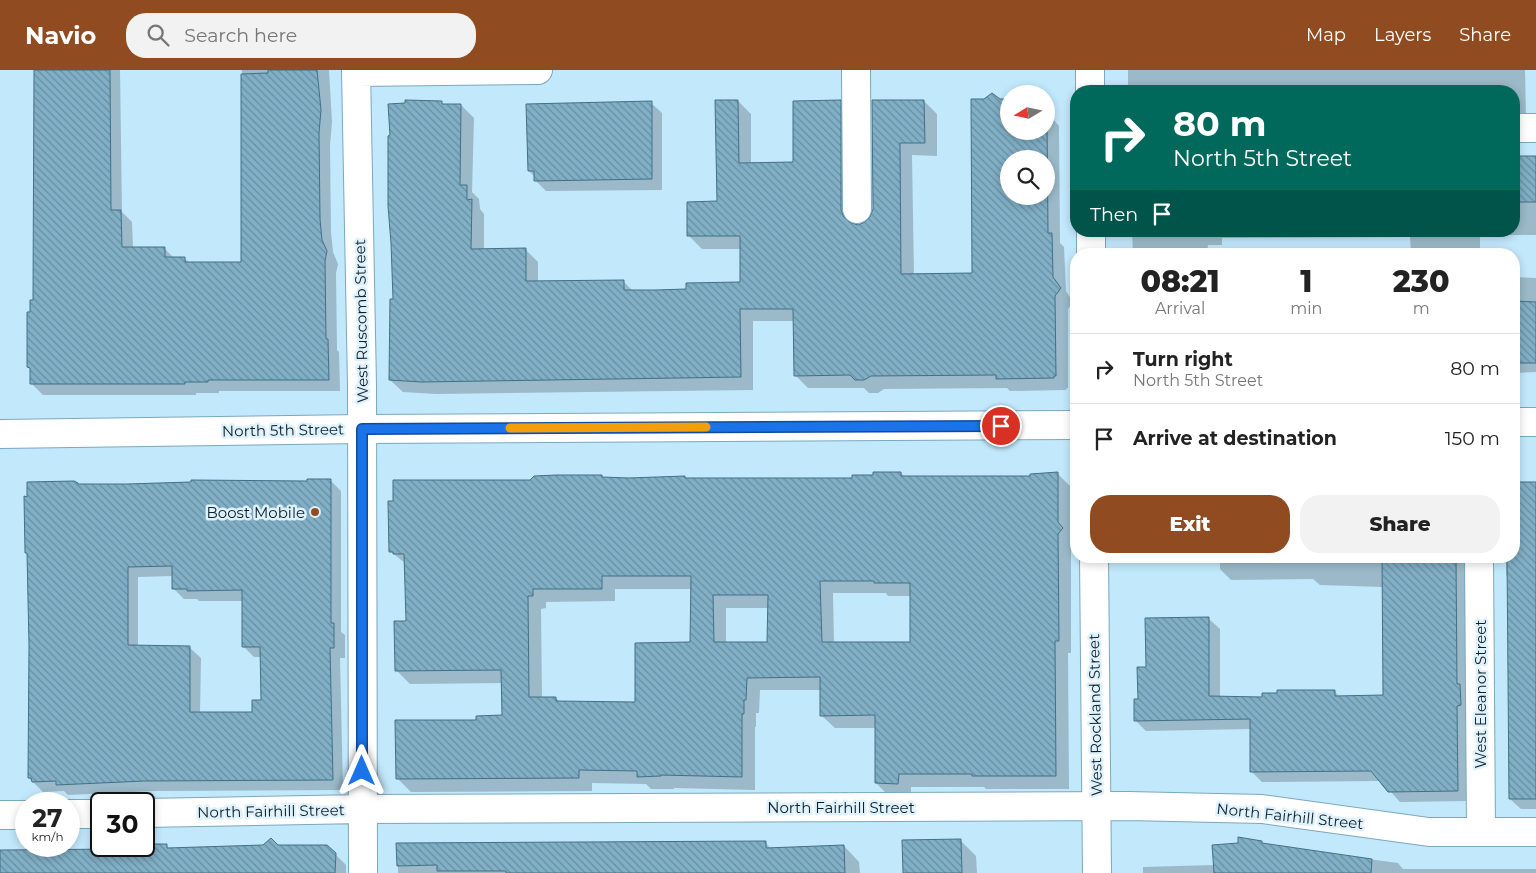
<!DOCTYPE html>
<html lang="en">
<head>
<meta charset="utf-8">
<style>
  body { margin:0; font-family:Montserrat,sans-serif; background:#f2f2f2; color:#222; height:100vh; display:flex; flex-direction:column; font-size:19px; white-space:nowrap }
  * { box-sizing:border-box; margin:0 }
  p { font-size:16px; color:#767676 }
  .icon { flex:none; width:28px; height:28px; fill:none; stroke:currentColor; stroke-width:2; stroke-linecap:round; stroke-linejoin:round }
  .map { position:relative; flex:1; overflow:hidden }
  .details { position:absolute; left:1070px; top:178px; width:450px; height:315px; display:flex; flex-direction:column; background:#fff; border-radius:20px; box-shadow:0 2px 8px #0003 }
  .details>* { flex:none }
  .hud { position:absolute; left:1070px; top:15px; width:450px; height:152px; border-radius:20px; box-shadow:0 2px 8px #0003; background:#00695c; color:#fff; overflow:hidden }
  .needle { width:32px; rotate:260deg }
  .fabs { position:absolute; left:1000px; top:15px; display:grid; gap:10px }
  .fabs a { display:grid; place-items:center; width:55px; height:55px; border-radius:50%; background:#fff; box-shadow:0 2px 8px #0003; font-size:25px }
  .speed { position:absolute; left:15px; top:722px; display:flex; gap:10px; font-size:25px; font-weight:700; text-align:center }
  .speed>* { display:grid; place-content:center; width:65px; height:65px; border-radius:50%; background:#fff; box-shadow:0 2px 8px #0003; line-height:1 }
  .speed small { font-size:12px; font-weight:400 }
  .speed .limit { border:2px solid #111; border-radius:8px; background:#fff; color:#111 }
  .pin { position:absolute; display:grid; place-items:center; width:42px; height:42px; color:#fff; margin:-21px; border:2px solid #fff; border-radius:50%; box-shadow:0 1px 5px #0007 }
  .me { position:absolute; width:55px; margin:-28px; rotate:0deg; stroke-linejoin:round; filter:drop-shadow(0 0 4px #0008) }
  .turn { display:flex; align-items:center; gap:18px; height:105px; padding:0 20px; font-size:22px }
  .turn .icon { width:65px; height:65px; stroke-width:2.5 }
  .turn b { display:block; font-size:35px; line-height:42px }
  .then { display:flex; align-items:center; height:48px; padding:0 20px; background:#0003; gap:10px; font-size:19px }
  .eta { display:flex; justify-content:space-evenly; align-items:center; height:85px; text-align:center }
  .eta b { font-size:30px; font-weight:800; line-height:35px }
  .primary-button { display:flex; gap:10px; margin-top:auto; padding:10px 20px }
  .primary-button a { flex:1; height:58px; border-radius:20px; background:#904c20; color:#fff; font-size:20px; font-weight:800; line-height:58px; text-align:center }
  .primary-button a+a { background:#f2f2f2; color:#222 }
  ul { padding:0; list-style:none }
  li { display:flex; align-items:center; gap:15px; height:70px; padding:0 20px; border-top:1px solid #e0e0e0 }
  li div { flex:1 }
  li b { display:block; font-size:19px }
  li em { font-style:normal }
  header { display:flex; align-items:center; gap:30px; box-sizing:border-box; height:70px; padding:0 25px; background:#904c20; color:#fff }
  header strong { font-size:24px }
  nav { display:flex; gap:28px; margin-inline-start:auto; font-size:18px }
  .search { width:350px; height:45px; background:#f2f2f2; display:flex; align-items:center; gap:12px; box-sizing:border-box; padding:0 18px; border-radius:20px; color:#767676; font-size:19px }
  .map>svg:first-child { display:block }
  .shadow { fill:#0003; fill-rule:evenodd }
  .building { fill:url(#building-back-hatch); stroke:#437086; fill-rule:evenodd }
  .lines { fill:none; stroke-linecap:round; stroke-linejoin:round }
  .minor-casing { stroke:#7aa8bf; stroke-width:30 }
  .minor { stroke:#fff; stroke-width:28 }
  .route-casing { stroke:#114b97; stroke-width:12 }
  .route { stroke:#1a73e8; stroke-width:9 }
  .slow { stroke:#f59e0b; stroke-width:9 }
  .poi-dot { fill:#904c20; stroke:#dff2fc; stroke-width:2 }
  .labels { text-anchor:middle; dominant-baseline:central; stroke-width:5; stroke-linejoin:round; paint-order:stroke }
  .street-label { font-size:15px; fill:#0d2028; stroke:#dff2fc }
  .poi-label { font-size:15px; fill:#0d2028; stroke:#dff2fc; text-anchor:end }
</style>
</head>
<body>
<header>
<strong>Navio</strong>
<div class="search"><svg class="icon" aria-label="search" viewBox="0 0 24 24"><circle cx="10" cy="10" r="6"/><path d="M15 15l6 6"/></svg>Search here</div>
<nav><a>Map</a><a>Layers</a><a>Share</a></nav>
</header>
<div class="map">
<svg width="1536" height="803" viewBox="0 0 1536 803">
  <defs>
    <pattern id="building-back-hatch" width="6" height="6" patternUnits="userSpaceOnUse" patternTransform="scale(1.25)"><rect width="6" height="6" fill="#81afc6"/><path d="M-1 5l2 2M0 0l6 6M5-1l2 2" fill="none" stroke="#688ea1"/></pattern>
  </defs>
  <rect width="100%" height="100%" fill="#c2e8fb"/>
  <path class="shadow" d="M34,0H120L122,142L132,152L133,178H164L174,188H184L190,193L242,194V0H329L332,52L330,76L331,162L333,182L338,194L336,203L337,280L339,282L340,321H219V323H196V325H43L31,313V299L29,297L31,243L34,231Z
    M1128,0H1525L1526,46H1514V21H1128Z
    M738,31L751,44V94L794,93L840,32L853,45L854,153L858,156L866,153L871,148L874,139L873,31H924L937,44V86L912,85L914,205L973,204L1009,61H1046V41L1059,56L1060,173L1064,177L1066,221L1073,232L1068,239V318H1067L1066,320L1010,321L1007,318L884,319L878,323H869L864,318H808L795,305L794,251H753V320L436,324L403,322L390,310L394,230L441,32L444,35H461L474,48L472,122L479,129L480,139L484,144V180L525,179L538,192V212L623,211L633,221L688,220L742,213L741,179H702L689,166L718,133ZM1009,89H1046V126H1009Z
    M651,33L662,43V120L546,121L535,110V107L529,101Z
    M1514,87H1536V165H1480V184H1411L1410,167L1222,168V175H1208L1207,184H1133L1132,161H1514Z
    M1514,207L1536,208V302L1514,303Z
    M901,403L905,407H1031L1058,404L1071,417V466L1076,472L1071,477V583H1068L1069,719H986L984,717H911V726H889L876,713V658H835L821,645V620H760L759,643H756V657H755V720L674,718V719H651L646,714L592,713V721L411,722L398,709L478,651L503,646V613L410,614L397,601L407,552L406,494L390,481L530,411L604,409H853ZM615,519H692L691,573L636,633L560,632L556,628H542L541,539L546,538V532L615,531ZM833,523H886L888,526H911L912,573H834ZM726,538H769L768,574H726Z
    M330,410L341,421V562L345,565V588H340L343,720L155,721L68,725L64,721L43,722L29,708L30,575L28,485L26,482L79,415L308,413ZM173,506V518L184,529H197L199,531H243V576L254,587H262L263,631L253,643H200L201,588L190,578L138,577V507Z
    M1514,412H1536V739H1521L1510,729L1508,507L1506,505V486H1514Z
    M1220,486H1466L1468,731L1400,732L1381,711L1262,712L1251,701V659L1146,661L1135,650L1147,598L1209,549L1220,559V627L1263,628L1334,621L1340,627H1385L1383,517L1320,515L1313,509L1231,510L1220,499Z
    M961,771L976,786L977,803H904Z
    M765,772L771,779L844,776L859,792L860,803H398V774Z
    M144,775H166L170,779L327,776L346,795V803H0V781L123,780L144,776Z
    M1264,775L1398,793L1403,799H1536V803H1143V797L1215,795Z"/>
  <path class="building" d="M34,0H110L111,140H121L122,177H165V187H185V192H241V4L268,3V0H317L321,40L319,63L320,149L322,170L327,181L325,191L326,269H328L329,310H208V312H185V314H30V298L27,297V242H30V230H33Z
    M992,23L1000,29H1009V61H1046L1047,51L1048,163H1052L1053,207L1061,218L1055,226L1056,306H1054V308L996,309V305L871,306L864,310H855L850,305L794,306L793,239H740L741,307L422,312L389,310L390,229H393L391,173L388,136V66L390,65L388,34L405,33V30L442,31V34H461L460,115H467V130L472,129L471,179L526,178V211L624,210V220H656L686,219V213L740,212V166H687V132L717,131L715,30H738L739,93L793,92V31L841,30V140L844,147L849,152L858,155L865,152L870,147L873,139L872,30H924L925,73H900L901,204L972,203L971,29H984ZM1009,89H1046V126H1009Z
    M652,31V109L534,111V101H528L526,34Z
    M1514,86H1536V132H1514Z
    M1514,231L1536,232V293H1514Z
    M873,402H901V406H1030V404L1058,402V452L1063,458L1058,464L1059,571H1055L1056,706H972V704H899L898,714L875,713V645L820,646V607L747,608L746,630H744V644H742V707L661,705V706L637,707V701L579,700V708L396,709L395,650H476V646L502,645L501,600L395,601L394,551H406L404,484H393V482H389L388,431H393V410H530L534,406L557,405H602V407L629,408L685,406V408H852V405H873ZM602,506H691L690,572L635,573V632L556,631V627H529L528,526H533V519H602ZM820,511H874V513H910V572H822ZM713,525H768L767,572H714Z
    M307,409H331V553H334V578H330L333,710L144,711L56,715V711L32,712L31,708H28L29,575L27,483H25L24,426L27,427V412L74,411L78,413V414H127L191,412V410L307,411ZM172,496V519H187V521L242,520V577H260L261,630H252V642H190V576L128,575V497Z
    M1514,412H1536V729H1509L1507,486H1514Z
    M1382,486H1456L1457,614H1460L1461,635L1457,636L1458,721L1388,722L1371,701L1250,702V649L1134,651V629H1138L1137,597H1146L1145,548L1209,547V626L1262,627V623H1277V620H1335V626L1383,625Z
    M1238,767L1262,771V773L1372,789L1371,803H1214L1212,775L1238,773Z
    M271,768L278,775H327L336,783L335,803H0V780L122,779V776H144V774H167V778L263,775Z
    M961,769L962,803H903L902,770Z
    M766,771V778L844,775L845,803H506V801H437V795L397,796L396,773Z"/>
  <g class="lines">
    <defs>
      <path id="minor" d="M356,0L362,316L363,803
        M856,0L857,139
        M1090,0V21
        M356,2L538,0
        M1514,58H1536
        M1091,161V184
        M1514,352H1536
        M0,364L362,359L1076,355
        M1094,486L1097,803
        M1479,486L1481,762
        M144,743L362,739L1128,736L1262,739L1429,762H1536
        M69,744H101
        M0,745H26"/>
    </defs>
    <use href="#minor" class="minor-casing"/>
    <use href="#minor" class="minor"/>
  </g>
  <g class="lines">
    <defs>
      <path id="route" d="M362,701V359L1001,356"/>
    </defs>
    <use href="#route" class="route-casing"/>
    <use href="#route" class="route"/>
    <path class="slow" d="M510,358L706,357"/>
  </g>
  <circle class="poi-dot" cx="315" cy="442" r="5"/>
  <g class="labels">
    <g class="street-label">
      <text transform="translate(361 251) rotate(-91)">West Ruscomb Street</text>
      <text transform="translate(283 360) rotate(-1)">North 5th Street</text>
      <text transform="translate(1480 624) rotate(-90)">West Eleanor Street</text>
      <text transform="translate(1095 645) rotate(-91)">West Rockland Street</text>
      <text x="841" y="737">North Fairhill Street</text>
      <text transform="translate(271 741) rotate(-1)">North Fairhill Street</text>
      <text transform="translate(1290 746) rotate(6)">North Fairhill Street</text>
    </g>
    <g class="poi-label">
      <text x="305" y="442">Boost Mobile</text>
    </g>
  </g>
</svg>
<div class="fabs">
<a><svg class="needle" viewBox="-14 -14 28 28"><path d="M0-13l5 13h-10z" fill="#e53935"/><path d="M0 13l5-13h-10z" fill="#767676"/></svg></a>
<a><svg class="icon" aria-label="search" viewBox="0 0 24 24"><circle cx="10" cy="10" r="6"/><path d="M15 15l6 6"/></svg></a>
</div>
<div class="speed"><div>27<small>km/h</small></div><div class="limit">30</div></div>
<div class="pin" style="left:1001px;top:356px;background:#d93025"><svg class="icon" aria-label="arrive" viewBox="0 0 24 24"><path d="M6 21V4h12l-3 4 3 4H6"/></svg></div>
<svg class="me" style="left:362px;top:701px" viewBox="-20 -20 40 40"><path d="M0-17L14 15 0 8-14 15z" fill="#1a73e8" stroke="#fff" stroke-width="4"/></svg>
<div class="hud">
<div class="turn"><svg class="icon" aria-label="right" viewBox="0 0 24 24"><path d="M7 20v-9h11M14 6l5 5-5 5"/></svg><div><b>80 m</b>North 5th Street</div></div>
<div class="then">Then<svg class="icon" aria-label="arrive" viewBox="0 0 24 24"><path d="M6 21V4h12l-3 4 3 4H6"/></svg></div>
</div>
<section class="details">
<div class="eta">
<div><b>08:21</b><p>Arrival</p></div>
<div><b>1</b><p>min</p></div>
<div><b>230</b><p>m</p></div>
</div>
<ul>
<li><svg class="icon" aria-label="right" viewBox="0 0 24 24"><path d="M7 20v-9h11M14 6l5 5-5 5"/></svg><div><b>Turn right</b><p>North 5th Street</p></div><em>80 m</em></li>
<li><svg class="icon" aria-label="arrive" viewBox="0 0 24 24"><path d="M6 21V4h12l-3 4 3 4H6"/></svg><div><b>Arrive at destination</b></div><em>150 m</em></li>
</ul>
<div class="primary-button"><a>Exit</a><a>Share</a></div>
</section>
</div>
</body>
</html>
